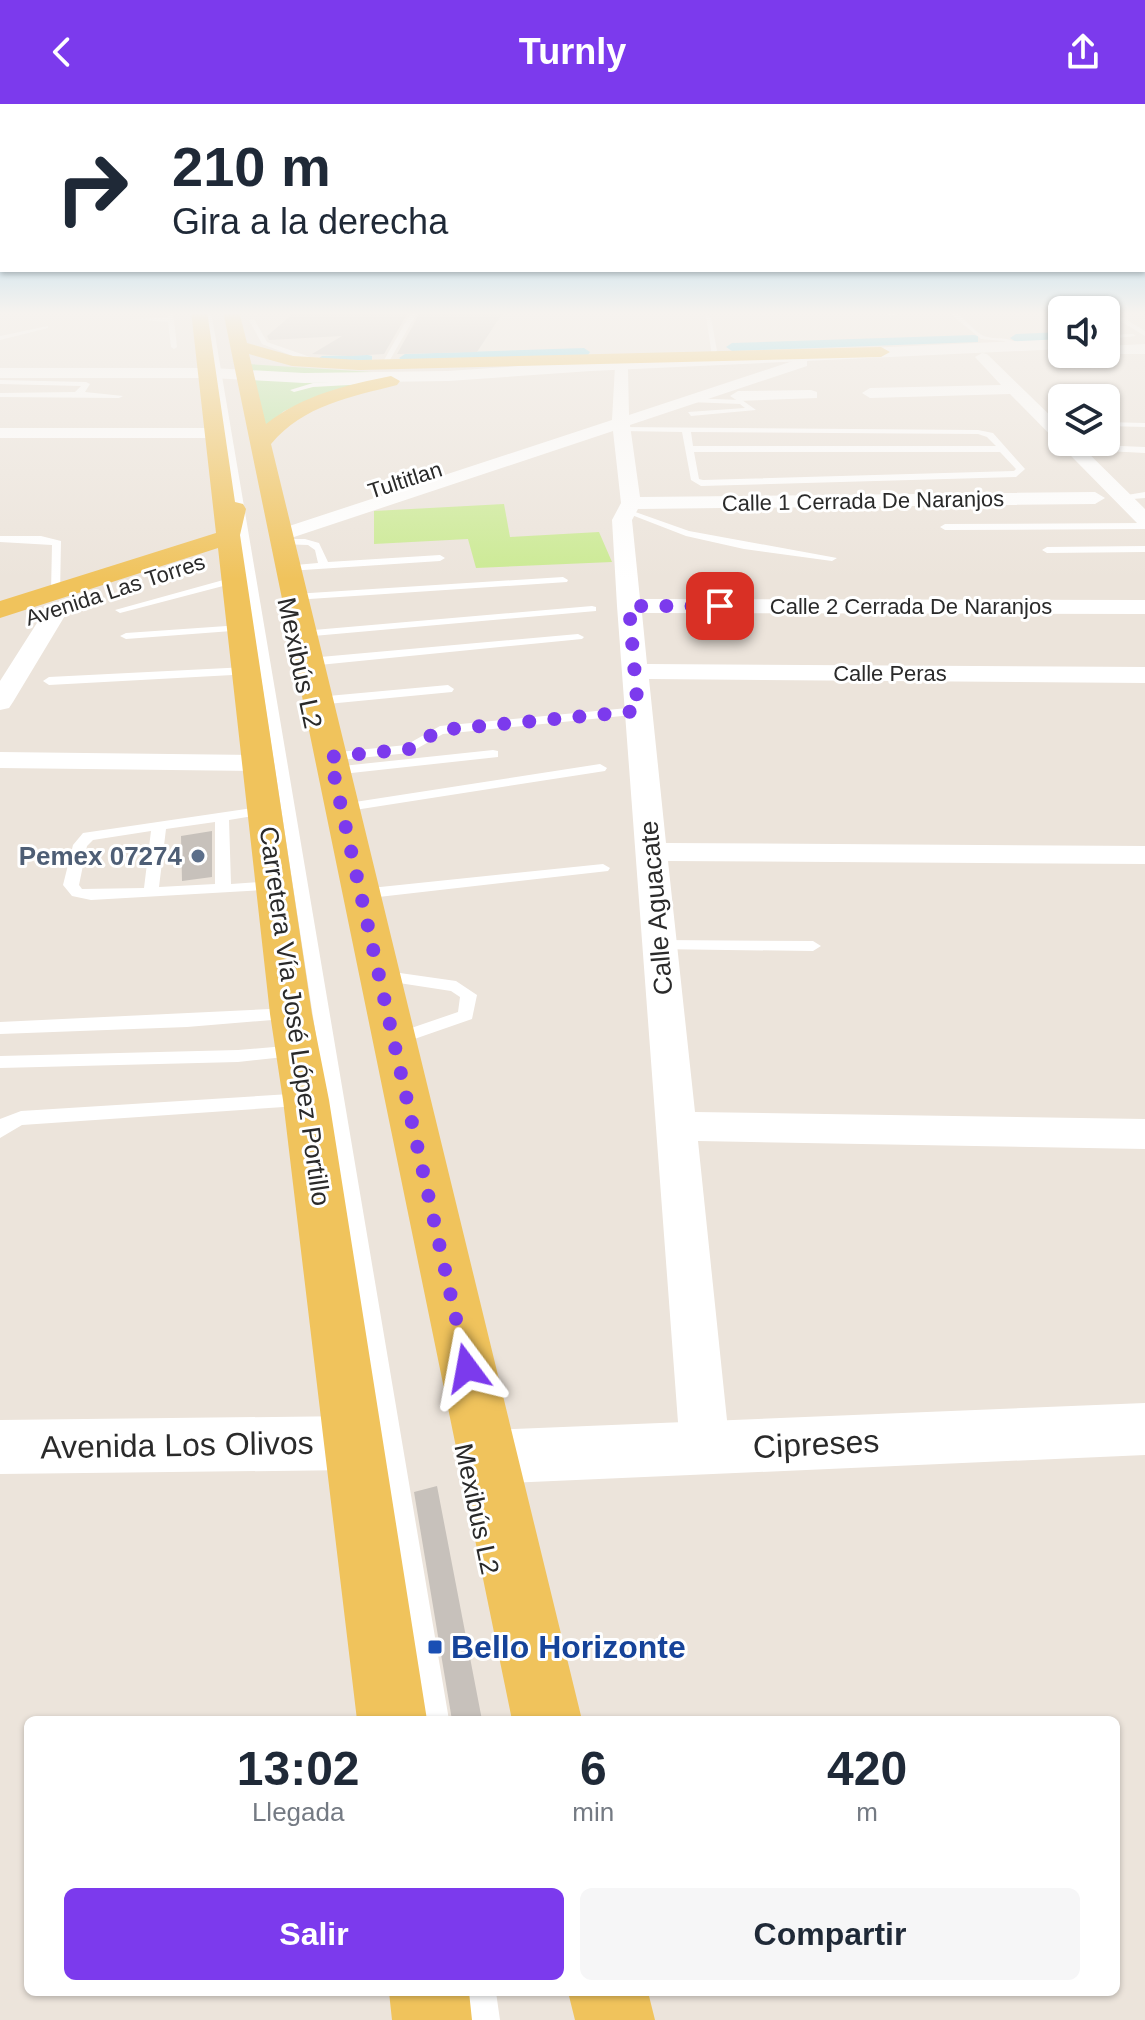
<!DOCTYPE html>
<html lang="es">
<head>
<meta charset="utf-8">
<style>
  body { margin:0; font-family:Helvetica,sans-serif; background:#f6f6f7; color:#1f2937; height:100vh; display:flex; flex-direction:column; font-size:30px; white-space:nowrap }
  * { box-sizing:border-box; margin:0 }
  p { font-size:26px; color:#747a83 }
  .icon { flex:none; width:44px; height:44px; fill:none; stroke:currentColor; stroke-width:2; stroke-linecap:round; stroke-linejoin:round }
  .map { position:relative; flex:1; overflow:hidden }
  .details { position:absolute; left:24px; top:1612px; width:1096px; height:280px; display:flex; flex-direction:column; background:#fff; border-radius:12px; box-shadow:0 2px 6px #0004 }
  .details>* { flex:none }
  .hud { position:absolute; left:0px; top:0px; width:1146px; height:168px; box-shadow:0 2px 6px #0004; background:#fff; color:#1f2937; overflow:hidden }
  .buttons { position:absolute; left:1048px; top:192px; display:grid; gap:16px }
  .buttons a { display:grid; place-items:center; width:72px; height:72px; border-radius:12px; background:#fff; box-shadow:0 2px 6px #0004; font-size:40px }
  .pin { position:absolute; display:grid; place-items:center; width:68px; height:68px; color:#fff; margin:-34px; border-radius:16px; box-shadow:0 4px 12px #0006 }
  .me { position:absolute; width:88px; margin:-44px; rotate:347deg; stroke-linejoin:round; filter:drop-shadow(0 0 6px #0008) }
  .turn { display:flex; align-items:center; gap:28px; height:168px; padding:0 40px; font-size:36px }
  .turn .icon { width:104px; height:104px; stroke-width:2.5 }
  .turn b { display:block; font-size:56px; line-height:68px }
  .eta { display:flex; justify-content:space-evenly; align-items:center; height:136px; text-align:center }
  .eta b { font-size:48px; font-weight:700; line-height:56px }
  .cta { display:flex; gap:16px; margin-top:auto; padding:16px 40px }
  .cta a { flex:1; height:92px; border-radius:12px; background:#7c3aed; color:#fff; font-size:32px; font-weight:700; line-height:92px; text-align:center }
  .cta a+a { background:#f6f6f7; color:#1f2937 }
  header { display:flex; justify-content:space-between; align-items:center; height:104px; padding:0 40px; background:#7c3aed; color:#fff; font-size:36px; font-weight:700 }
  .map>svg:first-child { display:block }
  .green { fill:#b6e398 }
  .pitch { fill:#cbea93 }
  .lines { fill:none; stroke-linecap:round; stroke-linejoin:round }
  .canal { fill:#6ed5ee; fill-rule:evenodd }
  .building { fill:#c7c1bb }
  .lane { fill:#fff; fill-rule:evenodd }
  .street { fill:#fff; fill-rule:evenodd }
  .secondary { fill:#fff; fill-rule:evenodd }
  .primary { fill:#f0c35c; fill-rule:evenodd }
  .route { stroke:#7c3aed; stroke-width:14; stroke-dasharray:0 25.2 }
  .service-dot { fill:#5c6f8a; stroke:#fff; stroke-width:3 }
  .transit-dot { fill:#1a4fb4; stroke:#fff; stroke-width:3 }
  .labels { text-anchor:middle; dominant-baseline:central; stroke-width:6; stroke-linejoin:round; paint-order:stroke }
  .far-street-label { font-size:22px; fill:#2a2a2a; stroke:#fff }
  .street-label { font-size:26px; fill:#2a2a2a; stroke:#fff }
  .service-label { font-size:26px; font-weight:bold; fill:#4e5e75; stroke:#fff; text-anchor:end }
  .near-street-label { font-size:32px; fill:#2a2a2a; stroke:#fff }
  .near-transit-label { font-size:32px; font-weight:bold; fill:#164399; stroke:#fff; text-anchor:start }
</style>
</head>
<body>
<header><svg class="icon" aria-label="back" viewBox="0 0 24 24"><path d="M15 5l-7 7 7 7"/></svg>Turnly<svg class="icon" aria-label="share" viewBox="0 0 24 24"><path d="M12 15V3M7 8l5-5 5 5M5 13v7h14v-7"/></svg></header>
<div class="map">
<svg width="1145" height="1916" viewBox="0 0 1145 1916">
  <rect width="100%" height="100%" fill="#ece4db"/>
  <path class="green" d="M247,260L419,271L302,299L284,307L262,325Z"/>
  <path class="pitch" d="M504,400L510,433L599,428L612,458L476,464L468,435L374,440V407Z"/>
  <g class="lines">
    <path class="canal" d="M1062,228V236L1016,238L1010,234L1016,230Z
      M974,231L978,232V238L732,247L726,243L732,239Z
      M584,244L590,248L588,251L405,258L399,254L405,250Z
      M368,251L372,252V258L322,260L316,256L322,252Z"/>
  </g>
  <path class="building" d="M296,207H409L384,250L350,252L312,250L342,232L269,236L267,232Z
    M421,207H504L477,248L397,250Z
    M212,727V773L182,777L181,732Z
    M437,1382L482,1616H452L414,1388Z"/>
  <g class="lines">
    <path class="lane" d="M0,207H105L3,209Z
      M167,207H173L177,243L174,245L171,243L168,218L132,215L168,214Z
      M205,207H211L449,1616H421L246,476L120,509L115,506L245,470Z
      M412,207H418L387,261L380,263Z
      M895,207H904L890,213L887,211Z
      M947,207C963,207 970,226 984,232C998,237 1005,230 1021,242L1018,244L1004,237L981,235Z
      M1048,207H1055L1062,213V218Z
      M1118,207H1126L1119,211L1145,227V232L1112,212Z
      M706,212L711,213L718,253L712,252Z
      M254,215L267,238L310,253L316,261L262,240L249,216Z
      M48,222V224L0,236V232Z
      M1106,231L1133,230L1136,232L1106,235Z
      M382,275L385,279L313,283L294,288L290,286L313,279Z
      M0,276L86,278L90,280L85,288L123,292L119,294L0,293V289L75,288L81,282L0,280Z
      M686,294L742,296L756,306L691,312L688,308L745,304L740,300L689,298Z
      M1106,318L1145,319V323L1106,322Z
      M619,323L978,326L993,329L1025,365L1016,373L701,382L691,376L682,328L622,327ZM691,328L978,330L987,333L996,342H693ZM694,348H1000L1016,365L1014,367L703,376L699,375Z
      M1072,340L1145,343V349L1069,345Z
      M1145,388V394L1120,396L1115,393Z
      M624,404L689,427L837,454L832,457L744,445L686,432L624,408Z
      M1145,419V425L945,426L940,423L945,420Z
      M0,432H41L61,437L60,490L51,488L52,441L0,438Z
      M283,435H305L319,439L328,458L440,451L445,454L440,457L288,467L283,464L284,462L318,459L315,446L308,441L279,440V436Z
      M1145,442V448L1047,449L1042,446L1047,443Z
      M563,473L568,476L567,478L294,496L289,493L294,490Z
      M592,502L596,503V507L302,533L296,530L302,527Z
      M241,521L245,522V526L126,535L120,532L126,529Z
      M578,530L584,533L582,535L309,562L303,558L309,554Z
      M247,563L253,567L251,570L49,581L43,577L49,573Z
      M448,581L454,585L452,588L317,601L311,597L317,593Z
      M638,603L644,607L642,610L443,630L409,649L330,657L323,653L330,649L406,641L440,622Z
      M493,646L498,647V653L333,671L326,667L333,663Z
      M600,660L607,664L605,667L342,708L335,704L342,700Z
      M266,702L271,703V709L229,716L231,780L277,777L282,779V785L91,796L72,792L63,781L73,741L83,729ZM215,718V780L159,783L166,725ZM151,727L144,784L82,785L79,781L87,742L93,736Z
      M603,760L610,764L608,767L361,795L353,790L361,785Z
      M659,836L813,837L821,842L813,847L653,845L651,841Z
      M379,866L456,877L477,891L472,915L400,940H388L385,936L388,932L458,908L460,893L451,887L373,875L371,871L373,867Z
      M291,904L297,906L300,910L297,914L187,923L0,930V918Z
      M297,941L306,947L303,951L238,958L0,964V952L238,946Z
      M306,989L313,991L315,996L313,1001L22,1021L0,1034V1015L21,1007Z
      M464,1888H496L500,1916H468Z"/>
    <path class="street" d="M982,249L987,250L1062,323V338H1077L1145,405V422L1138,420L1010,290L870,294L862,289L870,284L1001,281L975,253Z
      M802,254L807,256V262L630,321L640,393L1095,388L1105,394L1095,400L638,405L632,416L640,495L1145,496V510L642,509L647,560L1145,563V579L649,575L666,739L1145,742V760L668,757L695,1008L1145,1015V1045L698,1037L730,1345L723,1361L705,1368L687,1361L680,1345L617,502L612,416L621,399L613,327L288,435L281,437L271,431L274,427L612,316L615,262H625L628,265L629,311Z
      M811,286L817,288V294L738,297L730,292L738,287Z
      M0,324H214L223,329L214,334H0Z
      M57,498L65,500L69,505L13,598L9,604L0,606V577L49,500Z
      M0,648L260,651L270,653L274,659L270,665L260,667L0,664Z"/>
    <path class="secondary" d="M1062,235V245L591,267L448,277L304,279L212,274H0V264H212L304,269L448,267L591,257Z
      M1145,240V250H1100H1106V242Z
      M1145,1299V1351L487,1380L466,1372L457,1353L466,1334L487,1326Z
      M354,1312L375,1320L383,1339L375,1358L354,1366L0,1370V1316Z"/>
    <path class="primary" d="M191,207H207L235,398L243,400L246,405L240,431L312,910L329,996L427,1616H357L283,996L270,910L218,444L0,514V497L216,429Z
      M223,207H239L247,239L293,252L359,256L881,243L890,248L881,253L359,266L292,262L249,250L266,320C303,291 346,281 391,272L400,277L397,281C350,293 304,301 271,340L582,1616H512Z
      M389,1888H469L472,1916H392Z
      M568,1888H648L655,1916H575Z"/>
  </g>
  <linearGradient id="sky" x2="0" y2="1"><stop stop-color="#77c1ea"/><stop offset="0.44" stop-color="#f6f3ef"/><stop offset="1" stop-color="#f6f3ef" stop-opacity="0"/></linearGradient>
  <rect width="1145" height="475" fill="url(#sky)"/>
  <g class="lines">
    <path class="route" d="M467,1264L330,653L409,645L440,626L638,607L629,502H720"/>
  </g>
  <circle class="service-dot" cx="198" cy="752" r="8"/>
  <rect class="transit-dot" x="427" y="1535" width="16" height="16" rx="4"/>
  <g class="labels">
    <g class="far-street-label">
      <text transform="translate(405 376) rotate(-18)">Tultitlan</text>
      <text transform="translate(863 397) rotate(-1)">Calle 1 Cerrada De Naranjos</text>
      <text transform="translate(115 486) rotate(-18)">Avenida Las Torres</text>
      <text x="911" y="502">Calle 2 Cerrada De Naranjos</text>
      <text x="890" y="569">Calle Peras</text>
    </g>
    <g class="street-label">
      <text transform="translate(300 559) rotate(78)">Mexibús L2</text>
      <text transform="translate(656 804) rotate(-95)">Calle Aguacate</text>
      <text transform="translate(295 912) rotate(82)">Carretera Vía José López Portillo</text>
      <text transform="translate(477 1405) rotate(78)">Mexibús L2</text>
    </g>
    <g class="service-label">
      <text x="182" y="752">Pemex 07274</text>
    </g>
    <g class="near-street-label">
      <text transform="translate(816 1340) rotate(-3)">Cipreses</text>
      <text transform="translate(177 1341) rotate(-1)">Avenida Los Olivos</text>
    </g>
    <g class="near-transit-label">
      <text x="451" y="1543">Bello Horizonte</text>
    </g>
  </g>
</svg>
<div class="buttons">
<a><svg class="icon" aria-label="sound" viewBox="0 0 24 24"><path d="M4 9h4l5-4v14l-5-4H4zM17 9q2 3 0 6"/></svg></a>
<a><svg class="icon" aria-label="layers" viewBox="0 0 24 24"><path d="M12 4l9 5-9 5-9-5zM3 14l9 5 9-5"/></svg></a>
</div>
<div class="pin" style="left:720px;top:502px;background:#d93025"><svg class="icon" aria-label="arrive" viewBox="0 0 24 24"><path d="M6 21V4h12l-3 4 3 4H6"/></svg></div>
<svg class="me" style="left:467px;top:1264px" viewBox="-20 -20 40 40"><path d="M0-17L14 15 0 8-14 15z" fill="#7c3aed" stroke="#fff" stroke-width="4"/></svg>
<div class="hud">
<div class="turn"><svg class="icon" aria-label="right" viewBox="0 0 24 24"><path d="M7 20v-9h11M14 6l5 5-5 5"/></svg><div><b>210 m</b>Gira a la derecha</div></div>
</div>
<section class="details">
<div class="eta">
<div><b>13:02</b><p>Llegada</p></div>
<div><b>6</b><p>min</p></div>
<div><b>420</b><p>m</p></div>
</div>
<div class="cta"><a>Salir</a><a>Compartir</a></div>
</section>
</div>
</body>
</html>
